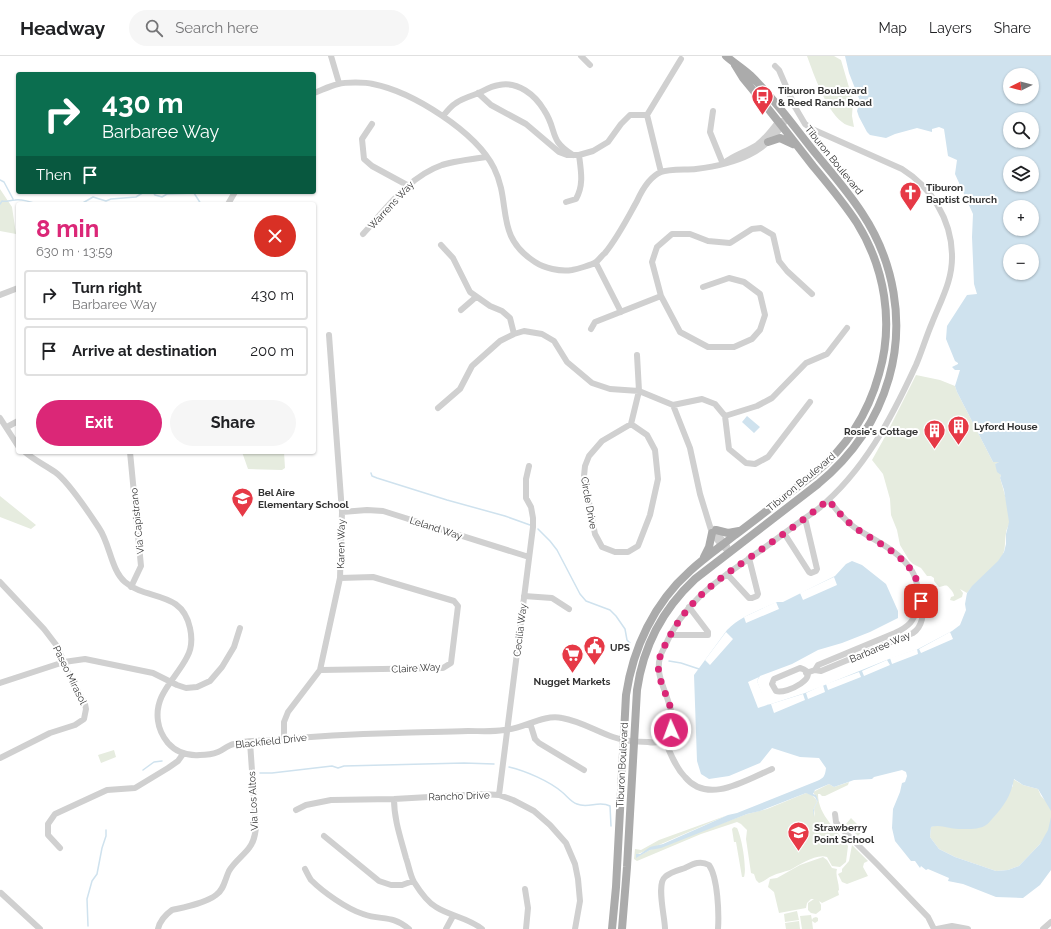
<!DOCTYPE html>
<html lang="en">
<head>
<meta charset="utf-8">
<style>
  body { margin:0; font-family:Raleway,sans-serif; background:#f6f6f6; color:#202124; height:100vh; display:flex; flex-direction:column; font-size:15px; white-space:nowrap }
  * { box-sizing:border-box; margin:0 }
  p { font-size:13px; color:#757577 }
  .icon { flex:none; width:22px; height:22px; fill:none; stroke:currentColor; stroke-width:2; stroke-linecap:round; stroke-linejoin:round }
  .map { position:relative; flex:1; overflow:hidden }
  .sheet { position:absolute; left:16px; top:146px; width:300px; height:252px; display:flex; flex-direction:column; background:#fff; border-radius:4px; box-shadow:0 1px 3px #0004 }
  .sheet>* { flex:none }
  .hud { position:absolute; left:16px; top:16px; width:300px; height:122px; border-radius:4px; box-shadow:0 1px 3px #0004; background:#0b6e4f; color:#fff; overflow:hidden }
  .needle { width:26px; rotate:264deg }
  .buttons { position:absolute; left:1003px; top:12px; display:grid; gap:8px }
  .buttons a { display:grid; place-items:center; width:36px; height:36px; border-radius:50%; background:#fff; box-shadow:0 1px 3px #0004; font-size:20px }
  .pin { position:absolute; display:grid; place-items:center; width:34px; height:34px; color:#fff; margin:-17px; border-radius:8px; box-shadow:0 2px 6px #0006 }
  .me { position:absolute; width:44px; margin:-22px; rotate:358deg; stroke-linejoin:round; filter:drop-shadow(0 0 3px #0008) }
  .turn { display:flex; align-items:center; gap:14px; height:84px; padding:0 20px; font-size:18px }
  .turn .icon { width:52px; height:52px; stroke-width:2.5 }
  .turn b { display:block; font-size:28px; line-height:34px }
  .then { display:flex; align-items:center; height:38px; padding:0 20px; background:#0003; gap:8px; font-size:15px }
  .round { display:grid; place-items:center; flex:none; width:42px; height:42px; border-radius:21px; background:#f6f6f6 }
  .head { display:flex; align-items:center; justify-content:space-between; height:68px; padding:0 20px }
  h1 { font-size:24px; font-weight:700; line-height:30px; color:#db2777 }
  .cta { display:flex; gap:8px; margin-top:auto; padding:8px 20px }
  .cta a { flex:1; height:46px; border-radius:24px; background:#db2777; color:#fff; font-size:16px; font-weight:700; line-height:46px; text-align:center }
  .cta a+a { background:#f6f6f6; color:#202124 }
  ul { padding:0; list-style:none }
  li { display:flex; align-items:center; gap:12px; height:50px; margin:0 8px 6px; padding:0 12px; border:2px solid #e0e0e0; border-radius:4px }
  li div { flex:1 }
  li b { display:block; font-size:15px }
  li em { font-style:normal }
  header { display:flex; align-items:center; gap:24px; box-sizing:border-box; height:56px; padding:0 20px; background:#fff; border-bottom:1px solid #e0e0e0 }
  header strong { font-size:19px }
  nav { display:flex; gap:22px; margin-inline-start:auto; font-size:14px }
  .search { width:280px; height:36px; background:#f6f6f6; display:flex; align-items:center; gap:10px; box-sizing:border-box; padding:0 14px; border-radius:22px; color:#757577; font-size:15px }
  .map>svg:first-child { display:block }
  .green { fill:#e6ecdf }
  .water { fill:#cfe2ee; fill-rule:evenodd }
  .pier { fill:#fff }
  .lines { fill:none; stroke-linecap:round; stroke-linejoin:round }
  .stream { stroke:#cfe2ee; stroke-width:1.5 }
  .minor { stroke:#d0d0d0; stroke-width:6 }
  .major { stroke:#ababab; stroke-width:8 }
  .route { stroke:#db2777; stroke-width:7; stroke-dasharray:0 12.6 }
  .labels { text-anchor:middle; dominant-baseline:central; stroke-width:4; stroke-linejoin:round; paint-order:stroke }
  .poi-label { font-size:10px; font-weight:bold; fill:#333; stroke:#fff; text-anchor:start }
  .street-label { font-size:10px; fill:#333; stroke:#fff }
</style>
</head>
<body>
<header>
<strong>Headway</strong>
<div class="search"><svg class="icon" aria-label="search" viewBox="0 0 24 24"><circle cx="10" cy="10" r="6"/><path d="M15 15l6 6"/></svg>Search here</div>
<nav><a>Map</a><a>Layers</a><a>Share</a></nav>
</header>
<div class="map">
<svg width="1051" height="873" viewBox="0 0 1051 873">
  <rect width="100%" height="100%" fill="#fff"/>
  <path class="green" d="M807,0H834L841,4L853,45L852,60L854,71C850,70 845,69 842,66C826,54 814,19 807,0Z
    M0,133L12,151L16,178L0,175Z
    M916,319L940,324L955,330L957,336L993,406H1000L995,408L1001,419L1000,422C1003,432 1011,458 1009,468C1008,471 1006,474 1006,477C1004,489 1007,495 998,506C988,517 976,525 967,537L960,533L963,537L962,541L954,545L950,544L951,541L954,540C954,538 953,537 952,535C946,528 948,529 939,531L934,525V522L931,520H927L921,512L913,508L909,504L900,489L897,474L891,459L890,443L883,418L872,404L886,379Z
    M242,396H284L285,412L282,414L248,413Z
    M0,440L36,469L31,473L0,461Z
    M114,694L116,701L101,707L98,699Z
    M1013,723L1023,729L1038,733L1041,740L1051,750V772L1040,788L1019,810L1008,814L996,815L955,801L939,793L930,781L931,771C943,767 955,773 967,772L1013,730Z
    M849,726L848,729L825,740H822L820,738H818C818,760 838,774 848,790L846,806L840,811L832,810L827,801C817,797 799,809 790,814C784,816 778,817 772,820C767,822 764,826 759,827L756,824L754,818L751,817L746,783L747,774L741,768L737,766L701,778L637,805L634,803L635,793L641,794L659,784L728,759L638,798L637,801L650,794L747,758L767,753L806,737C810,737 815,741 817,745L813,754L815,761L814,753L818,744L813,736L829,728L834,731Z
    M851,762L863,774L858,780L846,768Z
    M734,771L737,772C742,782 747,812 744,821H742L736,786H734L732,773Z
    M852,789L868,805L864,807L863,811L868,820L847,828L842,826L838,818L842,816V813L849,805Z
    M823,801L827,804L832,812L837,813C835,820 839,826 839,834L838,835L839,839L822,847L819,845L821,849V854L816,858L811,857L808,854V847L814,843H811L807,847L806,852L779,857L774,836L768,831L770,823L777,822L800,809Z
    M797,855L799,864L785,866L784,858Z
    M811,859L812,864L813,862L816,861L818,862V865L815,867L812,865L813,873H802L800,860Z
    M799,865L800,873H786L785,867Z"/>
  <path class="water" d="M845,0H1051V755L1038,733L1023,729L1014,723C1011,740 1004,750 992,763C990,765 988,768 986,769C979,774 966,773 958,773C949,773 941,768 931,771L930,781L939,793L955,801L996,815L1008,814L1019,810L1040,788L1048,774L1051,761V814L1040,829L1023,842L996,841L963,828L948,825L949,822L928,813L926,814L921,810L920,812L915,805H911L895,785L892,772L893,753L900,736L902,727L905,726L907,720L906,716L902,714L874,721L872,723L854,724L834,731L829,728L815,734L813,738L816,739L818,744L814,753V761L813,754L817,745L815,741L806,737L760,755L747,758L661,792L650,794L636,802V798H640L650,791L663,788L728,759L737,757L817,725C824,722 825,720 826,712L819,702L800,701L772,692L760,707L729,720L709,723L701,718L697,705L694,619L727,574C741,560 760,554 777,546H783L835,520L846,508L852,505L862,509L886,528L898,555V562L870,576L842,587L818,594L792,608L760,620L757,625L766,649L771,648L805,637L889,603L918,593L952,575L960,569L966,554L965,548L967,537L972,530L998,505L1004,496L1006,488V478L1009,466L1004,434L1000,422L1001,419L997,416L995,408L999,406H993L957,336L955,330L960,314H955L952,311L958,308V307L955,305L946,283L947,270L967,239L977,238L974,228L972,181L973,158L955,118L957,104L948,100L944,73L939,71L932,73V76L917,72L895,78L886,82L870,79L867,76L859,61L857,55L860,45L849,17ZM1010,19H1032V41H1010ZM1010,63H1032V85H1010ZM1010,107H1032V129H1010ZM1010,151H1032V173H1010ZM1010,195H1032V217H1010Z
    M747,360L760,371L754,377L742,366Z"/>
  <path class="pier" d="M834,521L837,529L803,544L800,537Z
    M776,546L779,553L746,567L744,561Z
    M726,576L733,583L710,609L705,604Z
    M950,576L953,583L921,597L919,593Z
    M917,593L918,598L892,608L890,602Z
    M887,604L890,609L864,620L862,615Z
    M859,616L861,621L828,634L826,628Z
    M759,621L757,625L767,649L758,652L748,626Z
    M823,629L825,636L808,643L806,637Z
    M803,638L805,644L774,657L771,648Z"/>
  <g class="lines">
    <path class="stream" d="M0,124L4,126L13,143
      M153,136L155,139L162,141L167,138L194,137L201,148
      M0,148L2,145C7,146 10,144 15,144C21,143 32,146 37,148
      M81,148L93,141L106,145L111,143L136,141L144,136
      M371,417L372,420L377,422L447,444L505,460L530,469
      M538,473L550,485L557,494L580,538L586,545L610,554L616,560L625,573L627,584L630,587
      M669,605L681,607L699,613
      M509,711C526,715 549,725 562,736C567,740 571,746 577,748C588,753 599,744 610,750L611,770
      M143,714L154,706L162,705
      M260,717H272L332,710L338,712L344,710L464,707L494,708
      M88,870L87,843L92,825L97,818L102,792L106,780V774"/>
    <path class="minor" d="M331,0L339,27
      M581,0L590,9
      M314,37C322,34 330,30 338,28C345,26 366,26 373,28C413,36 476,76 494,112C512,148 494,180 535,206C544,212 560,216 572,214C577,213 592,209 596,206C599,204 602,199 605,197C618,181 627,163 637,145C642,134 649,121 661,116C668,113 687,114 696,113C735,108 767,98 787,62
      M478,37L491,49L526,68L559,96L567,99H579L593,95L608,86L621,68L630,59H647
      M713,55L710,76L723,108
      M443,60C447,55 451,50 456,47C463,42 471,40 479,37C485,34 491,30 499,29C518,25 535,39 544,54C558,75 548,84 573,99
      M372,68L362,83L364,103L372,110L407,129
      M724,107C734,99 746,96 757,89C765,83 772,74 778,66L782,65
      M661,116L647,59L681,3
      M566,146L576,143C584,129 581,115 579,99
      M228,148L235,136
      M363,178C386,153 408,121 442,109C456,105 472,103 487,101
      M441,189L453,202L470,236L490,250L502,255L510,262L514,278
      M596,207L621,256
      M703,231L729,222L744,226L760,238L765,259L760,274L752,283L734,291H708L680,276L661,240L652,206L657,191L672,178H690L708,185L730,187L752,173L761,172L773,179L779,205L787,215L812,238
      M0,239L18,232
      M461,254L476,241
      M591,273L595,266L661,240
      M673,349L702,343L715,348L725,360L729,393L746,407L755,408L768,401L810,346
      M438,352L460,333L472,310L500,285L514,278L524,275L542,278L554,285L567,306L592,327L610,333L639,335L673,349L690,392L700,438L712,477L721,489L729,496
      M725,360L757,350L772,342L806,307L827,298L847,272
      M0,362L18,390
      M631,368L647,379L655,394L658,423L650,459L638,490L628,496H615L602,491L595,478L584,420L585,410L589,400L602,385Z
      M631,368L639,335L637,299
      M7,371L18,365
      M25,396C34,404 45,409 55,416C69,426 89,457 99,472C110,488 111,514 125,526C147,545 182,534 190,572C192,581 192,592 187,601C176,623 154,638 158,665C159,673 163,681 168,687C176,696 187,700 200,699C205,699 213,698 218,696C223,694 228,689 234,688C245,684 263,685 276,684C316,680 356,678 396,677C420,676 444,676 468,675C480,675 492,676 504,674C524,673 542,658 562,662C580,665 596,675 613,681C624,685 637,686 648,686C654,687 660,687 665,683C685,668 660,633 659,615C658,607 660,599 664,592C682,549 713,527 750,502C773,486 795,469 818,453C864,415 891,363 916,309C922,295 926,281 932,267C941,244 953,224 952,198C951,163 931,131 902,113L812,73L805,68L795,51L779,14L775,10
      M130,396L141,510L131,531
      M342,456L367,454L383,455L529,501
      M714,473L727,490
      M784,477L809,516L811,517L816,515L817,513L805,462
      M727,518L749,542H752L757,540L758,538L749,502
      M0,526L44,573L57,590L71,623L85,648L86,653L84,663L75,669L50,677L0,702
      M524,540L552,542L569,553
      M670,579H708V576L689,551
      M800,612C824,619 786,639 776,635L772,628L774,623Z
      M320,614L443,612L451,607L458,550L454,545L373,521L340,522
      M815,614L818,609L895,577C914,568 913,563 921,545
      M806,617L815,614L821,615L913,577C922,571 925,557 921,547C918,536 918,525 912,515C899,494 873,484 854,471C844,463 836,454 829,444
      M0,627L64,606L85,603L153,617L177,629L186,632L197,631L210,625L222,611L234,591L240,572
      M530,667L535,683L539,687L584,714
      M284,683V666L288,656L320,614L340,522L342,456L329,279
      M664,683C670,696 675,711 685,721C708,749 746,724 772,713
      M499,739L533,471V462L531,451L526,442V423L529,410
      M394,743C394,764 401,783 406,802C409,810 410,819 414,826C419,834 427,846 436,851C450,860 469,862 482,873
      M296,754L306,749L331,744L394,743L482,738L499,739L513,744L534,755L550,769L566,787L575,808L578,823L580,845L575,873
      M835,758L836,766L840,771L878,809L928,861L934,873
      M324,780L379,825L391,829H402L413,825
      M60,792L48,779V768L55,758L107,734L135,732L168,712L178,705L183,698
      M305,813C307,817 309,821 311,824C323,836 347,853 363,858C382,865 391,858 409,873
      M525,833L528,852L526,873
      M1,837L40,873
      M158,873C160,864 165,859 172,854C185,851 206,847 216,839C224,834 225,823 229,815C234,806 243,800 249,792C254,786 255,779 256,772L250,686
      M446,873L453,860
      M665,873C665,861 656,828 665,821C670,816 679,814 685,812C693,808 700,804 709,809C718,822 719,858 718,873
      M937,873L952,870L968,873
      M1043,873L1051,866"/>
    <path class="major" d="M768,86L780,82L793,88
      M716,474L728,477L739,475
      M704,501L709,491L712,477
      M612,873L616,831L626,639C633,592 654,547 690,515C704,502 720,491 735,479C762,459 788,438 814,418C846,392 868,358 879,318C894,267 885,212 857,167C844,147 828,128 813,110C790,80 767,51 743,22L735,9
      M622,873L627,811L637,634C643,591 663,553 695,523L818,428C852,400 877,364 889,322C905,266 894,205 862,157C847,134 829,114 812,93C792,68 773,41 750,19C742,12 734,7 726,0"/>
  </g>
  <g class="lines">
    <path class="route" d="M671,674C679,651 654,628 659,604C662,594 667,585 672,576C693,540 719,523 752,500C778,482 804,464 828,444C837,454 844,463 854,471C884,492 919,503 921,545"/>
  </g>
  <defs>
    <symbol id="bus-pin" viewBox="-11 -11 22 30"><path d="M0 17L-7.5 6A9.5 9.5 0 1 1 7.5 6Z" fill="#e63946" stroke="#fff"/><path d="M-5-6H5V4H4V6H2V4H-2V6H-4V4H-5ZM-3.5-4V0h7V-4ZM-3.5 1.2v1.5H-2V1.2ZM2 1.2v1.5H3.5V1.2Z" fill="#fff"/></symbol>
    <symbol id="church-pin" viewBox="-11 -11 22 30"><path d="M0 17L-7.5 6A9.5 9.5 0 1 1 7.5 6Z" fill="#e63946" stroke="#fff"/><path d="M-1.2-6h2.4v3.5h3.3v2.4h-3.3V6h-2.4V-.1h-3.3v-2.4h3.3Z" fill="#fff"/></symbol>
    <symbol id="building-pin" viewBox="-11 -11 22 30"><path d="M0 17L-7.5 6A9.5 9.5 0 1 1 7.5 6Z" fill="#e63946" stroke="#fff"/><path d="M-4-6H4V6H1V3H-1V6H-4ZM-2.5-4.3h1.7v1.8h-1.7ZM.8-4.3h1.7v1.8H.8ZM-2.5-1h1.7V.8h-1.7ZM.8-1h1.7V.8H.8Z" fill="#fff"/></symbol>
    <symbol id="school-pin" viewBox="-11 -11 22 30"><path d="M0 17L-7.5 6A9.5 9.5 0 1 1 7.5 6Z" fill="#e63946" stroke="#fff"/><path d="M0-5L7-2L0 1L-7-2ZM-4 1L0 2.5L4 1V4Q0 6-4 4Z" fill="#fff"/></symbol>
    <symbol id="civic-pin" viewBox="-11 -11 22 30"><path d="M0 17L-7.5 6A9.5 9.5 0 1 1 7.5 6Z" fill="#e63946" stroke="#fff"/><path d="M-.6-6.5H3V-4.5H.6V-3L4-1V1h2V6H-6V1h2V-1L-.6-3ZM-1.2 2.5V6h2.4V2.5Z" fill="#fff"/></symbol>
    <symbol id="supermarket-pin" viewBox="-11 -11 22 30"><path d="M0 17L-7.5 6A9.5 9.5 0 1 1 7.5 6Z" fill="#e63946" stroke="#fff"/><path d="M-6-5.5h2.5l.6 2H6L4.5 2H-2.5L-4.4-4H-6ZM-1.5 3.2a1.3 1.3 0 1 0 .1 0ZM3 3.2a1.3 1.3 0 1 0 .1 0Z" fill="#fff"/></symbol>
  </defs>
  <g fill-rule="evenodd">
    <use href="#bus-pin" x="750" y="28" width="25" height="34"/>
    <use href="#church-pin" x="898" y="124" width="25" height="34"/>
    <use href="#building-pin" x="946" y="358" width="25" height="34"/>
    <use href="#building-pin" x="922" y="362" width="25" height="34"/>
    <use href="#school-pin" x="230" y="430" width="25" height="34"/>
    <use href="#civic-pin" x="582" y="578" width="25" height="34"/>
    <use href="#supermarket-pin" x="560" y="586" width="25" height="34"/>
    <use href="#school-pin" x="786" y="764" width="25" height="34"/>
  </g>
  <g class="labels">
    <g class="poi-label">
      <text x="778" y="34">Tiburon Boulevard<tspan x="778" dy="12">&amp; Reed Ranch Road</tspan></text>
      <text x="926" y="131">Tiburon<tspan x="926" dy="12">Baptist Church</tspan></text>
      <text x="974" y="370">Lyford House</text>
      <text x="918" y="375" text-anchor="end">Rosie's Cottage</text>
      <text x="258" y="436">Bel Aire<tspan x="258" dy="12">Elementary School</tspan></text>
      <text x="610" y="591">UPS</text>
      <text x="572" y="625" text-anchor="middle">Nugget Markets</text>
      <text x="814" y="771">Strawberry<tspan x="814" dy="12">Point School</tspan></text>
    </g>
    <g class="street-label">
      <text transform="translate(834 104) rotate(51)">Tiburon Boulevard</text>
      <text transform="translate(391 149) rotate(-47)">Warrens Way</text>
      <text transform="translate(801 426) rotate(-40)">Tiburon Boulevard</text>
      <text transform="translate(589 447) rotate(80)">Circle Drive</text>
      <text transform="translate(137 465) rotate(-96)">Via Capistrano</text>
      <text transform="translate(436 472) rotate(18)">Leland Way</text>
      <text transform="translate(341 488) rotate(-89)">Karen Way</text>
      <text transform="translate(520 574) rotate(-83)">Cecilia Way</text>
      <text transform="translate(880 591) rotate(-23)">Barbaree Way</text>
      <text transform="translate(416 612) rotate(-3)">Claire Way</text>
      <text transform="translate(70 619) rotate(64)">Paseo Mirasol</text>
      <text transform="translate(271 685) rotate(-6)">Blackfield Drive</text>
      <text transform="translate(622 709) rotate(-87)">Tiburon Boulevard</text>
      <text transform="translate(459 740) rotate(-2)">Rancho Drive</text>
      <text transform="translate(253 745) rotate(-93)">Via Los Altos</text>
    </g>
  </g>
</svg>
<div class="buttons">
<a><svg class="needle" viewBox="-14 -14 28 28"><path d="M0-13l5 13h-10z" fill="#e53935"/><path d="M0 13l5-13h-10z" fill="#757577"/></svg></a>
<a><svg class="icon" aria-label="search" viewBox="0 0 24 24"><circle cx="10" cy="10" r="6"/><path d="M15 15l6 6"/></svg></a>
<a><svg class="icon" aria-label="layers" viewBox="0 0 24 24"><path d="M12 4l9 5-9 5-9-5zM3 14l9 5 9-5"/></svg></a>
<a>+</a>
<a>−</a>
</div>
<div class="pin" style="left:921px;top:545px;background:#d93025"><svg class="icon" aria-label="arrive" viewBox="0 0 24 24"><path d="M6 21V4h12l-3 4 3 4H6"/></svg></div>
<svg class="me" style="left:671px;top:674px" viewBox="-20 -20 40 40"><circle r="17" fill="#db2777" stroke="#fff" stroke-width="3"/><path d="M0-11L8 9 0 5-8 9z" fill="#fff"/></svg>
<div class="hud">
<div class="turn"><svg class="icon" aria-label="right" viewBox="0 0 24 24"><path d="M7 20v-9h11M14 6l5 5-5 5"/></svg><div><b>430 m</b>Barbaree Way</div></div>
<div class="then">Then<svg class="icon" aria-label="arrive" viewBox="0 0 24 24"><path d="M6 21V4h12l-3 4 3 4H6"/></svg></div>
</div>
<section class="sheet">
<div class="head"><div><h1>8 min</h1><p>630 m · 13:59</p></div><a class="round" style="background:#d93025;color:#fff"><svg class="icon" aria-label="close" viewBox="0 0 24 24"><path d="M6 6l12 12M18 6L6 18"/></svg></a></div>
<ul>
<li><svg class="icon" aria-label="right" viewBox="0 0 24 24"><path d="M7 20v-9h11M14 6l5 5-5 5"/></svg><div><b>Turn right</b><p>Barbaree Way</p></div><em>430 m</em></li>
<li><svg class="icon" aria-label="arrive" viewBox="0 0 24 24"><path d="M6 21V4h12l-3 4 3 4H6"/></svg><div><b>Arrive at destination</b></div><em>200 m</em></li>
</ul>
<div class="cta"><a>Exit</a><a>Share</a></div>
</section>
</div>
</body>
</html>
